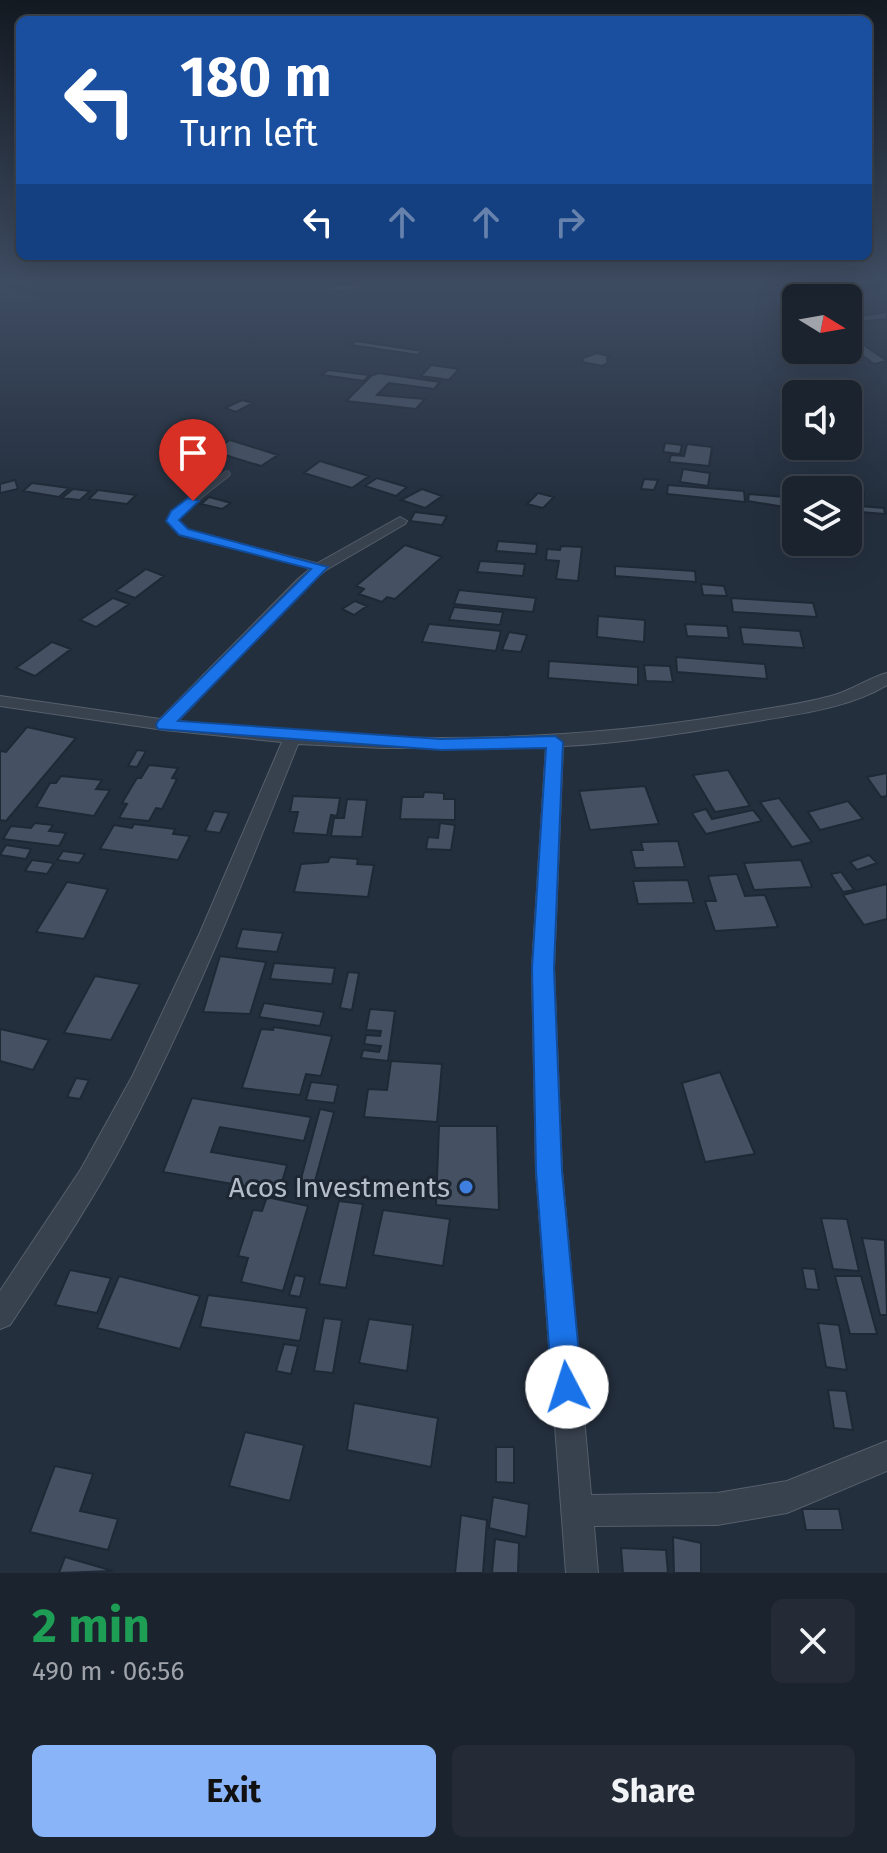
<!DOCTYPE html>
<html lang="en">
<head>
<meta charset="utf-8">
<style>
  body { margin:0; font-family:"Fira Sans",sans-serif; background:#242b36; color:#f1f3f6; height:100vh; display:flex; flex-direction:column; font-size:30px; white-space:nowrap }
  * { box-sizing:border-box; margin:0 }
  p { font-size:26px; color:#a0a4aa }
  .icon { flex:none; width:44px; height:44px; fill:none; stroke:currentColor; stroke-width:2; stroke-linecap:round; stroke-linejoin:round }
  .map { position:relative; height:1573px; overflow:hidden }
  .drawer { display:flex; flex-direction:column; background:#1b232e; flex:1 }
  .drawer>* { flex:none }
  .banner { position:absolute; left:16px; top:16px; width:856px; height:244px; border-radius:12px; box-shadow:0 8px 32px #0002,0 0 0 2px #39404a; background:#1a4fa0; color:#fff; overflow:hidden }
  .needle { width:52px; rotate:101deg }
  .tools { position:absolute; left:782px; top:284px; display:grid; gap:16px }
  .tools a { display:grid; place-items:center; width:80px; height:80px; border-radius:12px; background:#1b232e; box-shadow:0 8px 32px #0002,0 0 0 2px #39404a; font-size:40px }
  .pin { position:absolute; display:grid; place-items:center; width:68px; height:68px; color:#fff; margin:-82px -34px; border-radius:50% 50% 50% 0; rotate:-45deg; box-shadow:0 0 8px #0007 }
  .pin .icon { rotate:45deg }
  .me { position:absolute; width:88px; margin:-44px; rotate:355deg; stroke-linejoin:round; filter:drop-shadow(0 0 6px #0008) }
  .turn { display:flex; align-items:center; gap:28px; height:168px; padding:0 32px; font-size:36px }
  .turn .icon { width:104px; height:104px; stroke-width:2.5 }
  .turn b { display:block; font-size:56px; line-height:68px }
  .lanes { display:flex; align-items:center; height:76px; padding:0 32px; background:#0003; justify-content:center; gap:40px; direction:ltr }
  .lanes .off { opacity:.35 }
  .round { display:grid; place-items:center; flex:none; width:84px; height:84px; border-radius:12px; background:#242b36 }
  .overview { display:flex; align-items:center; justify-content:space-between; height:136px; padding:0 32px }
  h1 { font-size:48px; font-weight:700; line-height:60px; color:#1e9e55 }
  .primary-button { display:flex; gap:16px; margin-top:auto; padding:16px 32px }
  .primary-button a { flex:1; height:92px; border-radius:12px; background:#8ab4f8; color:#111; font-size:32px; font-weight:700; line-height:92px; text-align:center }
  .primary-button a+a { background:#242b36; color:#f1f3f6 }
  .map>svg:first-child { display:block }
  .building { fill:#455162; stroke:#1f2835; stroke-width:2 }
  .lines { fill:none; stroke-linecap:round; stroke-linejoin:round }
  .service-casing { stroke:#565f6c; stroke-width:7 }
  .minor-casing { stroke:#565f6c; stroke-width:2 }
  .service { stroke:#38414e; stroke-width:6 }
  .minor { fill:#38414e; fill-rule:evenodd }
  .route { fill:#1a73e8; stroke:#114b97; stroke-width:2 }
  .shop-dot { fill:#3f7fe0; stroke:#1d2633; stroke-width:3 }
  .labels { text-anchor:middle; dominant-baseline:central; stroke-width:6; stroke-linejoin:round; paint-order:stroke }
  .near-poi-label { font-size:28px; fill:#b4bcc9; stroke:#1d2633; text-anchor:end }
</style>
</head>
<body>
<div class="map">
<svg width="887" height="1573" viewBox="0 0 887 1573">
  <rect width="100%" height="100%" fill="#242f3e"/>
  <path class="building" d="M360,283L364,288L335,292L331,286Z
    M857,308L864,312L855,313L860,316L887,312V319L856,322L848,317V309Z
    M848,334L887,361L874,364L848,345Z
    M356,341L422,351L418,355L351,345Z
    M597,353L612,357L607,358L608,363L602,366L582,362L583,358Z
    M431,365L459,369L449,380L421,376Z
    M328,370L369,375L364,381L322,375Z
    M378,373L440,382L434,389L389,383L377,395L425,399L416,409L346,401L371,376Z
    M242,400L253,403L236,412L225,408Z
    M230,440L278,455L261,466L212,451Z
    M665,443L682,445L680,454L663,452Z
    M687,444L712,447L709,466L669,462L671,455L684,456Z
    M320,461L369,476L352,488L304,473Z
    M683,469L710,473L708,486L680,482Z
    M377,478L407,487L396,496L365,486Z
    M644,479L658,480L654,490L641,489Z
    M15,480L18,489L0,493V484Z
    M32,483L69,488L59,497L23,491Z
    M668,485L744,491L745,502L667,494Z
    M73,489L90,491L80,500L62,498Z
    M422,489L442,496L425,508L401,500Z
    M843,489L864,492V502L848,500V490Z
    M98,490L136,495L127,504L89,499Z
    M538,493L554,497L543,508L527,504Z
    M749,494L796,498V509L748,501Z
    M209,497L231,503L222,509L201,504Z
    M848,505L884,508L885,514L848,511Z
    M415,512L447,516L442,525L410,521Z
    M498,541L537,544L536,554L496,551Z
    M405,545L442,557L395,599L387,597L382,602L359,594L364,589L356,586Z
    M561,546L582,547L578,581L556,579L559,561L546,560L547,549L560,550Z
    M480,561L525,564L523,576L477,572Z
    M615,566L695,571L696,582L615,576Z
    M146,569L164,576L135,598L116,591Z
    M701,584L724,586L727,596L703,595Z
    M459,590L536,598L533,612L454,604Z
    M113,598L129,604L96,627L80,620Z
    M731,598L813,603L817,617L733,612Z
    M355,601L367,606L354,615L342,609Z
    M454,607L503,612L500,625L449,620Z
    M598,616L645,620L644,642L597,637Z
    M429,624L501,631L496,651L422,642Z
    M685,624L727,626L729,638L687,636Z
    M740,627L800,631L804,648L743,644Z
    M509,632L527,635L521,652L502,650Z
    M52,642L71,649L35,676L16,668Z
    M676,657L765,664L767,679L677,672Z
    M549,661L638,667V685L548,678Z
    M644,665L670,666L673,682L646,681Z
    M27,727L76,738L6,821L0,820V751L6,752Z
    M137,750L146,751L137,767L128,766Z
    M149,765L178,768L172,778L177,779L162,809L156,808L149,821L119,818L127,804L122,803L137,778H141Z
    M728,770L750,806L715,812L693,775Z
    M887,773V796L881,797L867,777Z
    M61,776L102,780L96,789L110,790L94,816L36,807L50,783H56Z
    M645,786L659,824L590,830L579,791Z
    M424,792L444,793V799H455V820L400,819L402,797H423Z
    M293,796L340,798L337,816L331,815L327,835L293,833L298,812H290Z
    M779,798L812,842L792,847L760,802Z
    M347,799L367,800L362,837L331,836L334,818H344Z
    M848,801L863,819L820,830L808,812Z
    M706,809L712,819L753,810L762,821L706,834L692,813Z
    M214,811L229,813L220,833L205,831Z
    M35,823L53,825L49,831L66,833L59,846L3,839L11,826L31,828Z
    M440,823L455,825L451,850L426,849L428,837L438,838Z
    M134,824L175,829L173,834L190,836L178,860L100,849L114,825L132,828Z
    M678,841L685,867L635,868L631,850H643L641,842Z
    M6,845L31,849L26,859L0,855Z
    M63,851L85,854L79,863L57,860Z
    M869,855L877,863L857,870L850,862Z
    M330,857L358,859L357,864L374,865L368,897L294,892L301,864L328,862Z
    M32,860L54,863L47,874L25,871Z
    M801,860L812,887L754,890L744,863Z
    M841,872L854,890L843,892L831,874Z
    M737,874L745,896L765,895L778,927L715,931L705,901H716L708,876Z
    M688,880L694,903L638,904L633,881Z
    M67,882L108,889L84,939L36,932Z
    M887,884V919L864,925L843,895Z
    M242,929L283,933L277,952L236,948Z
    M220,956L266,962L250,1014L203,1012Z
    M274,963L335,968L332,984L270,979Z
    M348,972L359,973L352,1010L340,1008Z
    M95,976L140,984L111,1040L64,1033Z
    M264,1003L324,1012L320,1026L259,1017Z
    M370,1009L395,1011L388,1061L361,1058L363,1050L379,1052L381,1046L364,1044L366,1035L380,1036L381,1031L366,1030Z
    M274,1027L332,1036L321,1076L306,1074L300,1095L242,1088L261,1029L273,1030Z
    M0,1029L49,1040L33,1070L0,1061Z
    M391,1061L442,1064L437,1122L364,1117L368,1089L387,1090Z
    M720,1072L755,1154L705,1162L682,1083Z
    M76,1078L89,1080L80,1099L67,1097Z
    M311,1082L338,1085L334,1103L306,1100Z
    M192,1098L311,1117L304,1141L220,1127L211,1152L287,1165L279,1192L163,1172Z
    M320,1109L334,1112L310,1199L296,1197Z
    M439,1126H497L499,1210L436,1205Z
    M267,1197L308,1206L283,1291L241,1282L248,1258L238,1256L253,1210L262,1211Z
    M339,1201L363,1204L346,1288L319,1284Z
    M383,1210L450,1219L443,1266L373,1255Z
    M821,1218L847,1219L859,1271L833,1269Z
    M862,1238L885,1240L887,1315H880Z
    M802,1268L815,1269L819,1290L806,1289Z
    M70,1270L111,1278L97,1313L55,1305Z
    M295,1275L305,1277L300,1297L289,1295Z
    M119,1276L200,1296L180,1349L97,1328Z
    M835,1276H861L877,1334H850Z
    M208,1295L307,1308L300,1341L200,1327Z
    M324,1318L342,1320L333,1373L314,1371Z
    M369,1319L413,1325L407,1371L359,1363Z
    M818,1323L839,1325L847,1370L826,1367Z
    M284,1344L298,1346L291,1374L276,1371Z
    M828,1390L846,1391L853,1430L834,1428Z
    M354,1403L438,1418L431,1467L347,1450Z
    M245,1432L304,1445L290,1501L229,1486Z
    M496,1447H514V1483L496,1482Z
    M55,1466L93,1474L80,1511L118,1519L108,1550L30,1532Z
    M493,1497L529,1504L526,1537L489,1528Z
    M802,1509H839L843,1530H806Z
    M461,1515L487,1520L483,1573H455Z
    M673,1537L701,1543V1573H674Z
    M495,1539L519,1543L518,1573H492Z
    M621,1548L666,1550L668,1573H623Z
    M65,1557L113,1571L59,1573Z"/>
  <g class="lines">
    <defs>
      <path id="service" d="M227,474L176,514L172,521L184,532L321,567"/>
      <path id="minor" d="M400,517L407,521L405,524L326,570L308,585L178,721C360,744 547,745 729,715C763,709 798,705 831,696C851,691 868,678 887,673V685C847,709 797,714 752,722C689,732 627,743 563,746L554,968L562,1171L591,1495L717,1493L787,1481L887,1441V1471L787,1513L717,1525L594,1526L598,1573H566L536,1171L532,968L546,747L383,748L298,744C245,877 192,1011 125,1139C91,1204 50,1264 10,1325L0,1329V1291L81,1169L133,1075L199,935L282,742L164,730L0,706V696L160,719L298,579L316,564Z"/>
    </defs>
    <use href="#service" class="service-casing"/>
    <use href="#minor" class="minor-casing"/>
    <use href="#service" class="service"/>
    <use href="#minor" class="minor"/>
  </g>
  <linearGradient id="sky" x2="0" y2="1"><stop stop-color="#141a22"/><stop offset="0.56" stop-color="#3f4d63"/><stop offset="1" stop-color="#3f4d63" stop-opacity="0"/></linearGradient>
  <rect width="887" height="502" fill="url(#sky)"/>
  <path class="route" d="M188,498L199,501L179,520L188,529L328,567L178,721L441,739L555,736L563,742L554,968L562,1171L582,1387L577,1397L567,1402L557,1397L552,1387L536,1171L532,968L546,748L441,750L158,729L156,725L158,721L311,569L179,535L166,521L171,511Z"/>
  <circle class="shop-dot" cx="466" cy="1187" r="8"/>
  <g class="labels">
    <g class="near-poi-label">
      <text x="450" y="1187">Acos Investments</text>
    </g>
  </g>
</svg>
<div class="tools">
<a><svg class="needle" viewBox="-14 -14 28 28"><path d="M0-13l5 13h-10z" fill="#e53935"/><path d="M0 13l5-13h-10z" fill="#a0a4aa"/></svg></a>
<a><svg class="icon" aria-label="sound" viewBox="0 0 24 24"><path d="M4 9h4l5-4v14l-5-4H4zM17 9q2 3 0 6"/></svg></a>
<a><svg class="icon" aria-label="layers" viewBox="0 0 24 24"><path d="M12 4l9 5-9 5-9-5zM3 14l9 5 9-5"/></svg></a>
</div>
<div class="pin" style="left:193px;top:501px;background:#d93025"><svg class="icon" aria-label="arrive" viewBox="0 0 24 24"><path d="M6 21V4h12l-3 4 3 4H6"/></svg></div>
<svg class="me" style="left:567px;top:1387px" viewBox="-20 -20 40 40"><circle r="19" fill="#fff"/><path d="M0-13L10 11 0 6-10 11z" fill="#1a73e8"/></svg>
<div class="banner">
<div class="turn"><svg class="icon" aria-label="left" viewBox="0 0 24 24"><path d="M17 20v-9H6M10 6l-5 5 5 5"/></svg><div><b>180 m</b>Turn left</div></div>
<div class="lanes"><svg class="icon" aria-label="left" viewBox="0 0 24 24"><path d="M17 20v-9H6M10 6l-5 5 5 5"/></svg><svg class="icon off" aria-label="ahead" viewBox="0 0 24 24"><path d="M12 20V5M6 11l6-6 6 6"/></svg><svg class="icon off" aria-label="ahead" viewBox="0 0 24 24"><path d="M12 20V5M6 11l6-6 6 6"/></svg><svg class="icon off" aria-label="right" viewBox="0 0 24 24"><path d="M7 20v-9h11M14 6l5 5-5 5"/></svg></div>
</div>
</div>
<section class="drawer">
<div class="overview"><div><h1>2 min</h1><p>490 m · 06:56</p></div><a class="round"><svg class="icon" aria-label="close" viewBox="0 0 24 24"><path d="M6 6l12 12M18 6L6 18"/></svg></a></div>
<div class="primary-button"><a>Exit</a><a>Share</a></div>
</section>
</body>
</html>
